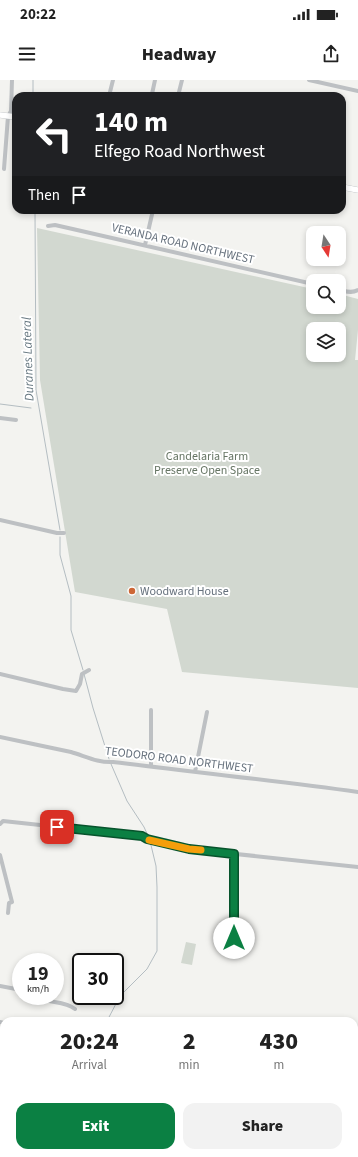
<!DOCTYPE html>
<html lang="en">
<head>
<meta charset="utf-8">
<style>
  body { margin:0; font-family:"Source Sans 3",sans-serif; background:#f2f2f2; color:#222; height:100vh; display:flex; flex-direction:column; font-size:15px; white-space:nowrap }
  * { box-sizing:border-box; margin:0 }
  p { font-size:13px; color:#767676 }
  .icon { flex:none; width:22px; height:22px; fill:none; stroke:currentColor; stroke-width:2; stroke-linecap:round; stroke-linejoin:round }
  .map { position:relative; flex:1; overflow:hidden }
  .details { position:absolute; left:0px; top:937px; width:358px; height:140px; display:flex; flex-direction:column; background:#fff; border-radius:12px 12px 0 0; box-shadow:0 2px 6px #0003 }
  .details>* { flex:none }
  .banner { position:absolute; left:12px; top:12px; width:334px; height:122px; border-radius:12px; box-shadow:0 2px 6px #0003; background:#202124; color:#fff; overflow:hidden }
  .needle { width:26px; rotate:168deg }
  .controls { position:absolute; left:306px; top:146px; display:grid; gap:8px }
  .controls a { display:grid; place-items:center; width:40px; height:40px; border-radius:8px; background:#fff; box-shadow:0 2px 6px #0003; font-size:20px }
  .speed { position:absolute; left:12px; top:873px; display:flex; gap:8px; font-size:20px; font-weight:700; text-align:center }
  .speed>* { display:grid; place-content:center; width:52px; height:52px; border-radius:50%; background:#fff; box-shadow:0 2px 6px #0003; line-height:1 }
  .speed small { font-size:10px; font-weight:400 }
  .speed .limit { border:2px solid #111; border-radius:6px; background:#fff; color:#111 }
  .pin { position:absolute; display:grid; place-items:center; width:34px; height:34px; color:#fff; margin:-17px; border-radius:8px; box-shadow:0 2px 6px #0006 }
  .me { position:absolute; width:44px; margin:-22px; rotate:0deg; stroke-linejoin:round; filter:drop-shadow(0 0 3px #0008) }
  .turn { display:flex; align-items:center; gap:14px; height:84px; padding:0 16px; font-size:18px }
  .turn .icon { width:52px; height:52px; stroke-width:2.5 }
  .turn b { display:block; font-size:28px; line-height:34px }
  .then { display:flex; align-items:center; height:38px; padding:0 16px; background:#0003; gap:8px; font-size:15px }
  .eta { display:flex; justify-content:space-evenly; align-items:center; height:68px; text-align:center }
  .eta b { font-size:24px; font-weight:800; line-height:28px }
  .primary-button { display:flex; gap:8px; margin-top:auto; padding:8px 16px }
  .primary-button a { flex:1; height:46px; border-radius:12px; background:#0b8043; color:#fff; font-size:16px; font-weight:800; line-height:46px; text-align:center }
  .primary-button a+a { background:#f2f2f2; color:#222 }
  .status { display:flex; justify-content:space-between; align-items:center; height:28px; padding:0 20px; background:#fff; direction:ltr }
  .status svg { height:11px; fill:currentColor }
  header { display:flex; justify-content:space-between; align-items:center; height:52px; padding:0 16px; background:#fff; font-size:18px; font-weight:800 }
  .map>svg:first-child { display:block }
  .green { fill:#d2d8d0; fill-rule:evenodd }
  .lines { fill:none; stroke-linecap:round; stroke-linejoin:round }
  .stream { stroke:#b4bdc2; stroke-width:1 }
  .secondary-casing { stroke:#b0b4b8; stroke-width:6 }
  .street { stroke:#bdc0c3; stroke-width:4 }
  .secondary { stroke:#fff; stroke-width:5.5 }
  .route-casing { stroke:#07532c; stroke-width:10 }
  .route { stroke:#0b8043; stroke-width:7 }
  .slow { stroke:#f59e0b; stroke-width:7 }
  .poi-dot { fill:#cd6736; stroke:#fff; stroke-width:1.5 }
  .labels { text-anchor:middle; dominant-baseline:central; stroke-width:4; stroke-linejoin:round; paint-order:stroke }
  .street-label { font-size:12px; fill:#66717d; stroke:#fff }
  .park-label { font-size:12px; fill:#667564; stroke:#fff }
  .poi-label { font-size:12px; fill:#66717d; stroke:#fff; text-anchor:start }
  .water-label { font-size:13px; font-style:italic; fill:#677881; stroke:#fff }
</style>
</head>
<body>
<div class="status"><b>20:22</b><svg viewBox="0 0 49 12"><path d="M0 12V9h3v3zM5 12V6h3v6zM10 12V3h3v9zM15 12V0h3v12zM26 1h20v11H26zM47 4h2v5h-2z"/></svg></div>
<header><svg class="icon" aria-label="menu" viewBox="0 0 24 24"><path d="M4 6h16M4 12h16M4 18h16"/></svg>Headway<svg class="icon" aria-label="share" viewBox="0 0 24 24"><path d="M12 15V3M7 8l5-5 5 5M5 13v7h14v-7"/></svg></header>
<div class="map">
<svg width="358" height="1077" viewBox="0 0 358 1077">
  <rect width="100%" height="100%" fill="#f3f3f0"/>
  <path class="green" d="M37,148L313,209V227H339V214L358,219V250L355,280H358V608L182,592L167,529L75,512L40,300ZM313,249H339V275H313Z
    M186,862L196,864L192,885L181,883Z
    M358,986V1077H320L321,1073H354V995Z"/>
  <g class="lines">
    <path class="stream" d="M33,16V0
      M35,130L36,310L60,450
      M0,324L31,328
      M60,457V475L71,516V550L83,590
      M84,594L93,628L109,679
      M111,684L127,721L144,747L149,758
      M107,941L120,916L147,889L157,871V807L156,786L150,761
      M354,969L358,961
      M69,1077L70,1073
      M313,1077L314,1073"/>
    <defs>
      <path id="secondary" d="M0,35L16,37
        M342,107L358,110"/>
    </defs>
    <use href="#secondary" class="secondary-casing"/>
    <path class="street" d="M309,0L358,11
      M109,16L113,0
      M150,16L152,14L155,0
      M178,16L182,0
      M4,89L8,36L11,31L12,0
      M48,146L55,145L77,150L313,204
      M145,165L153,130
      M339,210C345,211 352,214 358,210
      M0,338L16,340
      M0,440L57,453H64
      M0,594L63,609L76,611L80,604L82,594L89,590
      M151,630V686
      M0,657C24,662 47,667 71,672C85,676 98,683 113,682C195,692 277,701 358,712
      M195,692L207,632
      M0,744L3,741L142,756L147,759L189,769L358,787
      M0,775L12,822L9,823L8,833
      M233,875L234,774
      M0,906L21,910
      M35,916C47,924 64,920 75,929
      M0,942L4,943
      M0,1000L4,1001
      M0,1053L4,1058
      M15,1073L18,1077
      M117,1077V1073
      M251,1077V1073"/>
    <use href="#secondary" class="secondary"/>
  </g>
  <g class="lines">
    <defs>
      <path id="route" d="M57,747L142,756L147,759L189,769L234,774V858"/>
    </defs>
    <use href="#route" class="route-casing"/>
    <use href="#route" class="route"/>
    <path class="slow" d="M149,760L189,769L201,770"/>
  </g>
  <circle class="poi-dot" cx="132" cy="511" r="4"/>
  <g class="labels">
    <g class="street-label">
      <text transform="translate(183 164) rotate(13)">VERANDA ROAD NORTHWEST</text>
      <text transform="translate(179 680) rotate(7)">TEODORO ROAD NORTHWEST</text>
    </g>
    <g class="park-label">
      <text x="207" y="376">Candelaria Farm<tspan x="207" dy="14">Preserve Open Space</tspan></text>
    </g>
    <g class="poi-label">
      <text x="140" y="511">Woodward House</text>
    </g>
    <g class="water-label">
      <text transform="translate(28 279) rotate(-92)">Duranes Lateral</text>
    </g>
  </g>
</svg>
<div class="controls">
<a><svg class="needle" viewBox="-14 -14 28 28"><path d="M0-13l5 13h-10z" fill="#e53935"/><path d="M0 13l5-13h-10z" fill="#767676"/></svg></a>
<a><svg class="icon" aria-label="search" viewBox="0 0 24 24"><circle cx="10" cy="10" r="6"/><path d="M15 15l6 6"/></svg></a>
<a><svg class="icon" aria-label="layers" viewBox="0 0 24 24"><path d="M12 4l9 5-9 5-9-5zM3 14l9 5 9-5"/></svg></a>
</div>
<div class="speed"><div>19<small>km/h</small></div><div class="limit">30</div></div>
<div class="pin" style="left:57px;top:747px;background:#d93025"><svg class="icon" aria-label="arrive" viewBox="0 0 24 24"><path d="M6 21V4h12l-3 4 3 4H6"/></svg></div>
<svg class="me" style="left:234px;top:858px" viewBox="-20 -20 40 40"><circle r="19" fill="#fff"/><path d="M0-13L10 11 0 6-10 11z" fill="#0b8043"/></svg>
<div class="banner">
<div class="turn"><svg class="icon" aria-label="left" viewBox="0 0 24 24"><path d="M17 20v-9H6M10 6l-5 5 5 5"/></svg><div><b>140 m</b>Elfego Road Northwest</div></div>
<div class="then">Then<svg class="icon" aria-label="arrive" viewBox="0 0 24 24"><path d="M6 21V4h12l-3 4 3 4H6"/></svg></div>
</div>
<section class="details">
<div class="eta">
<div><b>20:24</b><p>Arrival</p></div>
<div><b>2</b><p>min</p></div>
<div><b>430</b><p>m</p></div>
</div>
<div class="primary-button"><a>Exit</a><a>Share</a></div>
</section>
</div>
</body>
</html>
